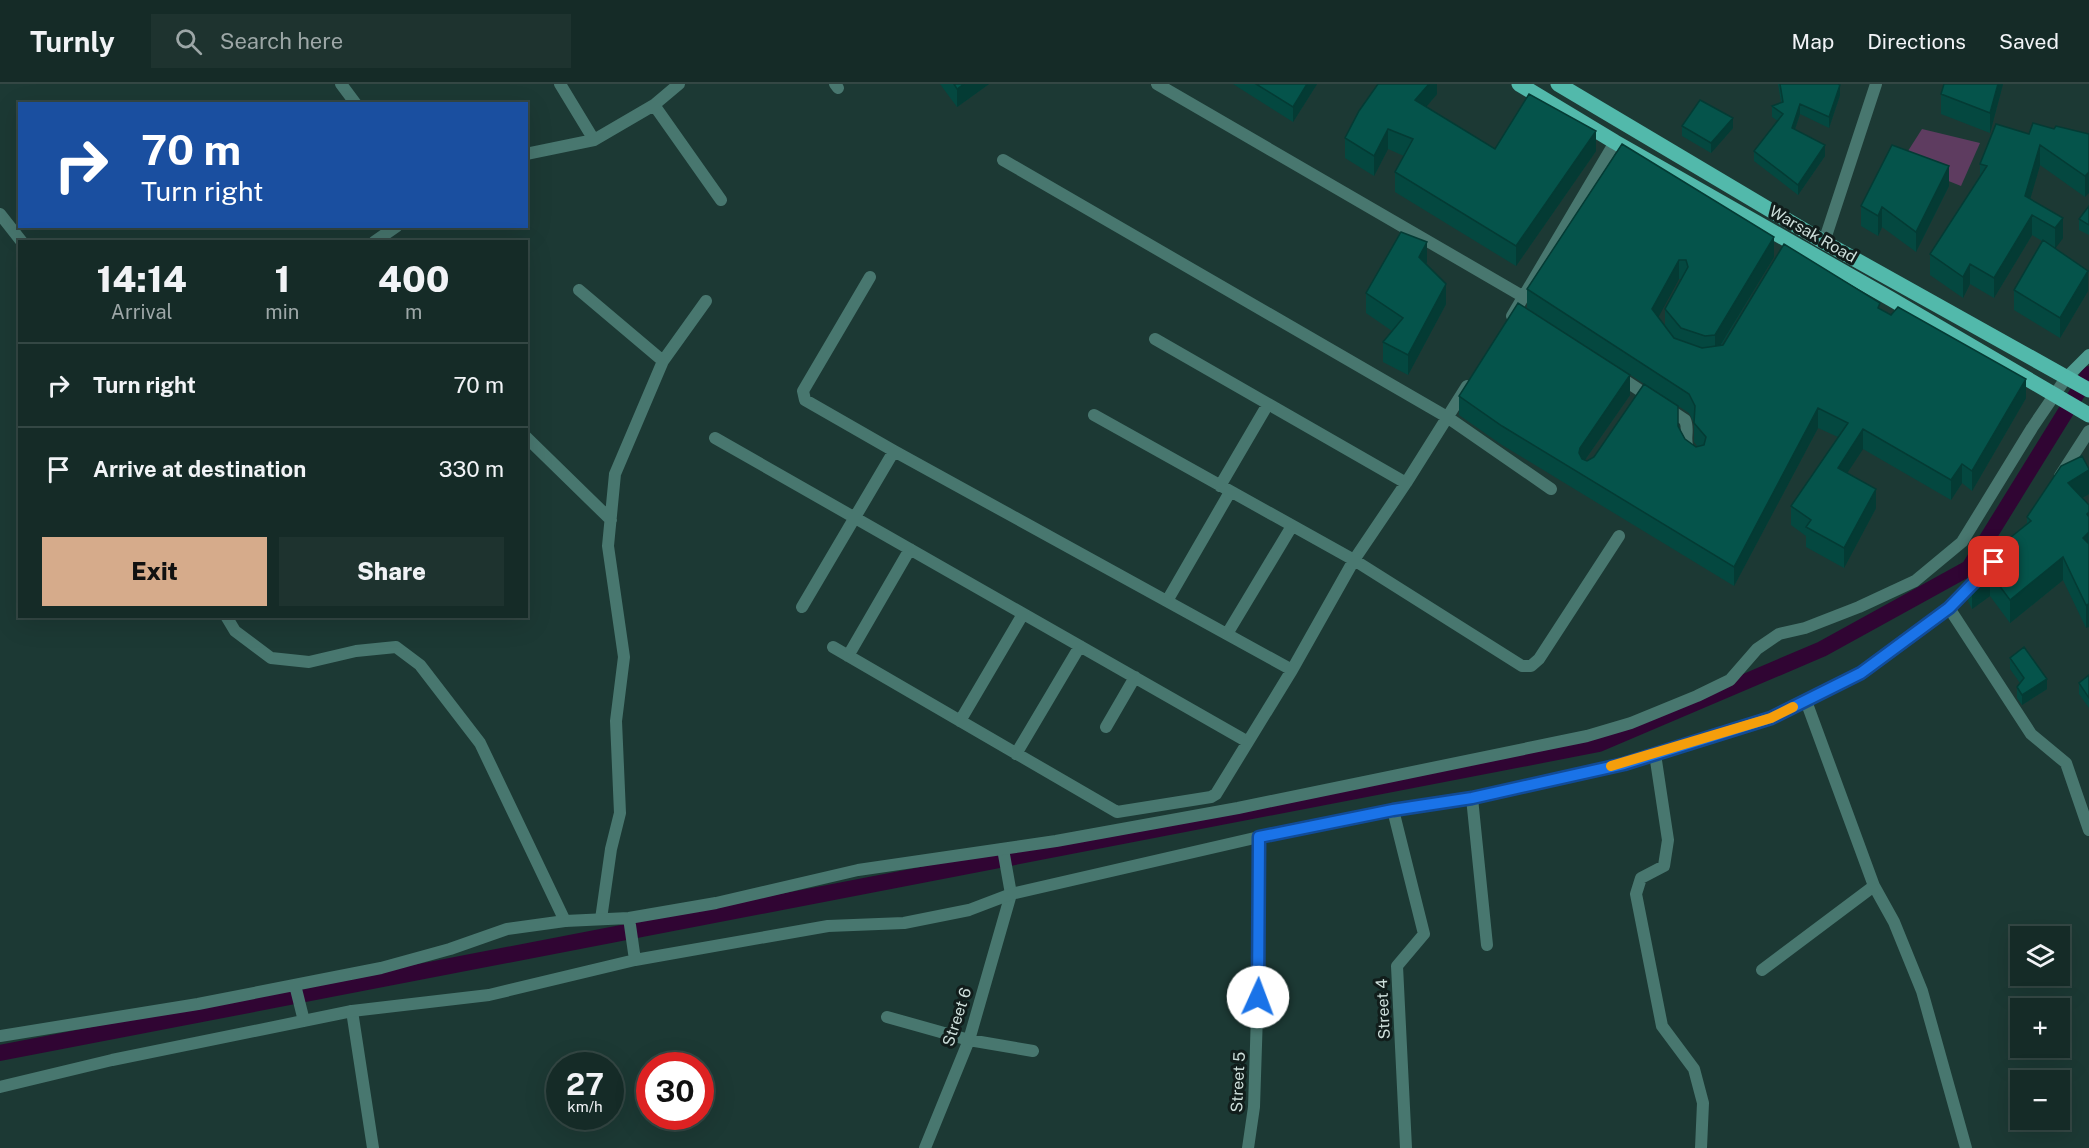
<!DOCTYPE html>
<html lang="en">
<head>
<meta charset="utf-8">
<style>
  body { margin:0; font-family:"Public Sans",sans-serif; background:#1e332f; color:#f1f3f6; height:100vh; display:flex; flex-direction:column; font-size:22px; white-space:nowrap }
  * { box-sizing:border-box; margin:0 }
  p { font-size:20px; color:#9da7a7 }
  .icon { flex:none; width:33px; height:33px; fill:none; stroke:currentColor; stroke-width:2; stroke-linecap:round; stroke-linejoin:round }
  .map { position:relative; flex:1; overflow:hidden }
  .details { position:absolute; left:18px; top:156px; width:510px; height:378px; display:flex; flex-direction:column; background:#152b27; border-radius:0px; box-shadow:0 6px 24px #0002,0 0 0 2px #344744 }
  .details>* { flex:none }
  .guide { position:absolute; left:18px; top:18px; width:510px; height:126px; border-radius:0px; box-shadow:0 6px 24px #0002,0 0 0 2px #344744; background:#1a4fa0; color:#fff; overflow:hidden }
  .controls { position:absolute; left:2010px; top:842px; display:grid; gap:12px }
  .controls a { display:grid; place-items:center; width:60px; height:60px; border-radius:0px; background:#152b27; box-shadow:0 6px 24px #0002,0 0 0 2px #344744; font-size:30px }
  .speed { position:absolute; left:546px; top:968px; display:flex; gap:12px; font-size:30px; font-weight:700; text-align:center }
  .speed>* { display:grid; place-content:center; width:78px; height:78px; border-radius:50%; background:#152b27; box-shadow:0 6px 24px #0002,0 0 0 2px #344744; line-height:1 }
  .speed small { font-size:15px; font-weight:400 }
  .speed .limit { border:9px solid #d22; background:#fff; color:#111 }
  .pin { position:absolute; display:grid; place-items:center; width:51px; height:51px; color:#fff; margin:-26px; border-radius:12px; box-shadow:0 3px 9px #0006 }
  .me { position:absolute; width:66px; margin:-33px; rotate:2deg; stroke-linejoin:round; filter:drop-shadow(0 0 4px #0008) }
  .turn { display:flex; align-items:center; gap:21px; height:126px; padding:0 24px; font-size:27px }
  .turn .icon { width:78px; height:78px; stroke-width:2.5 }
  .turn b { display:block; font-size:42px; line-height:51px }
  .eta { display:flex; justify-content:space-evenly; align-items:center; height:102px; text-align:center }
  .eta b { font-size:36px; font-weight:800; line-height:42px }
  .action { display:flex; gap:12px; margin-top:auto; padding:12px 24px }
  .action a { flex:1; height:69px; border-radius:0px; background:#d6ab8b; color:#111; font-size:24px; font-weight:800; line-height:69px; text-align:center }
  .action a+a { background:#1e332f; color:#f1f3f6 }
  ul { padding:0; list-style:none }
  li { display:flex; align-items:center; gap:18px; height:84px; padding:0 24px; border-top:2px solid #344744 }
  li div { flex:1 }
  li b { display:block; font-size:22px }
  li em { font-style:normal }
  header { display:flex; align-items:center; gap:36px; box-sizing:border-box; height:84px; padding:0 30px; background:#152b27; border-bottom:2px solid #344744 }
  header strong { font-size:28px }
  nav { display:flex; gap:33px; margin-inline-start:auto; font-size:21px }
  .search { width:420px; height:54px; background:#1e332f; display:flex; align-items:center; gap:15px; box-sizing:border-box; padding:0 21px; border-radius:0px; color:#9da7a7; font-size:22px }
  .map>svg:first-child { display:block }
  .green { fill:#5e3c60 }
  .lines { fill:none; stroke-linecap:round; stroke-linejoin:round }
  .canal { stroke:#300533; stroke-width:16 }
  .minor { stroke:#48776f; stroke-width:12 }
  .tertiary { stroke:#48776f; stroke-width:12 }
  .secondary { stroke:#4f9c91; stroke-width:12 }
  .primary { stroke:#52b9ab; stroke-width:15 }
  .wall { fill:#044840; fill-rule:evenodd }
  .shaded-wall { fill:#043b34 }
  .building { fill:#05544b; stroke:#043b34; stroke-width:1.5 }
  .route-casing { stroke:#114b97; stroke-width:15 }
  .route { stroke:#1a73e8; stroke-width:10 }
  .slow { stroke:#f59e0b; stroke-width:10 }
  .labels { text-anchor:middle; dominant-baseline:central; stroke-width:6; stroke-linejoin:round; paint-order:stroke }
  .street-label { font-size:16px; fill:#cedfdb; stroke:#111d1b }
</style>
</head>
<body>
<header>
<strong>Turnly</strong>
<div class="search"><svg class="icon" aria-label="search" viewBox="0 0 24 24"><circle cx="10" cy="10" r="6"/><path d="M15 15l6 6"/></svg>Search here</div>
<nav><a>Map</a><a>Directions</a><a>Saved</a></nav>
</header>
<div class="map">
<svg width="2089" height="1064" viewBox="0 0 2089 1064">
  <rect width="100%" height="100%" fill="#1c3934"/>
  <path class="green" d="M1922,45L1980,59L1961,102L1901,78Z"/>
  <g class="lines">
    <path class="canal" d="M0,969L1599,660L1822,565L1969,484L2089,290"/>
    <path class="minor" d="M341,0L356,20
      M560,0L594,56
      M835,0L838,4
      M1157,0L1524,213
      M654,21L721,116
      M526,70L594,56L654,21L679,0
      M1003,76L1447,333L1551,405
      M0,130L22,158
      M374,158L397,142
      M1824,158L1876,0
      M870,193L803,307L805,316L894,367L1292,586
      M579,206L663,277
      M1512,232L1615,58
      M1155,255L1406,399
      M1618,292L1685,336C1690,347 1682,358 1690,368
      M1094,331L1354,476L1522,582H1531L1539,575L1619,452
      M526,353L611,436
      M715,354L1248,658
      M1220,402L1268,320
      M1167,517L1230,408
      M802,523L894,367
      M1949,524L2031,650L2066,679L2089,746
      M226,532L235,547L271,574L309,578L356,567L396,563L420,581L480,659L565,837
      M1227,550L1292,442
      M833,563L1117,728L1211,713L1216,710L1292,586L1354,476L1406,399L1467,302
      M848,572L910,465
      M1806,617L1874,802L1894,838L1922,907L1966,1064
      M960,637L1023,530
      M1106,643L1135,593
      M1016,670L1080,562
      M1655,670L1668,756L1664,782L1641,794L1636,810L1662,942L1694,985L1703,1019L1701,1064
      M1472,714L1487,861
      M1393,726L1424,850L1397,882L1406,1064
      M601,835L611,765L620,729L616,637L624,573L608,462L615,390L663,277L706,217
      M1762,886L1874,802
      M352,927L373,1064
      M887,933L969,956L1033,967
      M925,1064L969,956L1011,810L1003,765
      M1248,1064L1254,1023L1259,869V753"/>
    <path class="tertiary" d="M2060,392L2089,347
      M629,834L635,876
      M295,901L304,937
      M0,952L198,920L381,884L450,865L507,845L565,837L629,834L716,819L858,786L1056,757L1238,724L1587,652L1631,639L1697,612L1730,596L1757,565L1779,550L1805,544L1859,523L1915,497L1962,458L2032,344L2066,294
      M0,1003L112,976L352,927L489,911L635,876L828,842L904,839L969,826L1011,810L1259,753L1393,726L1472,714L1624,680L1771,634L1861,589L1949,524L1979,494"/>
    <path class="secondary" d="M2066,294L2089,271"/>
    <path class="primary" d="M1519,0L1615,58L1891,215L2089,331
      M1558,0L1824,158L2089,306"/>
  </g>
  <path class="wall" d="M940,0H989L957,23Z
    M1233,0H1317L1293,38Z
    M1437,0V10L1426,23L1495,65L1596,67L1516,182L1395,108V88L1404,72L1388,65L1374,92L1345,74V54Z
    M1778,0H1838L1840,11L1829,44L1800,30L1795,45L1825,72L1798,111L1754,77V67L1778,37L1772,33V22L1781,18Z
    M2003,0L1990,49L1941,30V10Z
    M1682,42L1733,44L1711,69L1682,52Z
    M2054,45L2089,50L2085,113L2040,81L2030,115L2063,154L2055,164L2088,207L2060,254L2014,226V206L2042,157L2032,151L1994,214L1970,200L1963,214L1930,191V170L1980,93V80L2029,50Z
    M1622,60L1774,173L1721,262L1880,225L2026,314L1972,407L1962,399L1951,416L1863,365L1847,389L1876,424L1844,484L1806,463V452L1791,441V422L1838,353L1818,344L1734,502L1502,361L1459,331V312L1630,311L1585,376L1587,377L1678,342L1685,355L1696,363H1698L1694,358V339L1689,329L1527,224V205ZM1679,195H1682L1665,225V242L1658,233Z
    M1949,102L1916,168L1882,143L1878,152L1861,142V122Z
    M2089,122V151L2079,146V135Z
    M1427,178L1426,180L1446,220L1408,291L1383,278V258L1392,247L1366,229V209Z
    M2089,385V410L2082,414L2089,421L2086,544L2063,496L2010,539L1990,512L1972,525L1968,517V493L2027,439V433Z
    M2010,574L2047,605L2022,621L2017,614V603L2020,599L2010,585Z
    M2089,591V624L2079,610V599Z"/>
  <path class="shaded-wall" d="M964,0H989L957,23V5Z
    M1307,0H1317L1293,38V23Z
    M1429,0H1437V10L1415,36V16Z
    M1998,0H2003L1990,49V29Z
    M1840,1V11L1829,44V33Z
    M1800,20V30L1792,54V44Z
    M1733,34V44L1711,69V59Z
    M1388,45V65L1374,92V72Z
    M1596,47V67L1516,182V162Z
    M1825,61V72L1798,111V101Z
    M2040,61V81L2025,133V112Z
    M1949,82V102L1916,168V148Z
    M2089,88V109L2085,113V92Z
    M1882,123V143L1878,152V132Z
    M2032,131V151L1994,214V194Z
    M2063,134V154L2055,165V144Z
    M1774,153V173L1715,270V251Z
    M1427,158V178L1419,193V173Z
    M1679,176V195L1652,245V225Z
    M1970,180V200L1963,214V193Z
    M2088,187V207L2060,254V234Z
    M1446,200V220L1408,291V271Z
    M1630,291V311L1580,383L1579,369L1580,364Z
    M2026,295V314L1972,407V387Z
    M1818,324V344L1734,502V483Z
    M1863,345V365L1838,403V384Z
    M1962,380V399L1951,416V396Z
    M2089,386V410L2068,422V399Z
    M1876,405V424L1844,484V464Z
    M2089,428V471L2083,454L2087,430Z
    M2063,473V496L2010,539V516Z
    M1990,489V512L1972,525V501Z
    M2089,520V543L2086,544V521Z
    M2047,595V605L2022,621V611Z"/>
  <path class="building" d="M954,0H964L957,5Z
    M1256,0H1307L1293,23Z
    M1378,0H1429L1415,16L1495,65L1529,10L1596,47L1516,162L1395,88L1413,55L1388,45L1374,72L1345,54L1359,27Z
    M1780,0H1838L1840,1L1829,33L1800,20L1792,44L1825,61L1798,101L1754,67L1783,30L1772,22L1783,18Z
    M1944,0H1998L1990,29L1941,10Z
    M1700,16L1733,34L1711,59L1682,42Z
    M2033,39L2054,45L2056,42L2089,50V88L2085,92L2040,61L2025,112L2063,134L2055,144L2032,131L1994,194L1970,180L1963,193L1930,170L1987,82L1980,80L1996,40L2029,50Z
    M1622,60L1774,153L1715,251L1705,252L1681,244L1665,225L1688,183L1686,176H1679L1652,225L1674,254L1702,264L1723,261L1784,160L1880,219L1878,224L1891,231L1898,223L2026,295L1972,387L1962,380L1951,396L1863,345L1838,384L1876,405L1844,464L1806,443L1811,436L1791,422L1848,339L1818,324L1734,483L1502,342L1459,312L1518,219L1630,291L1580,364L1579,369L1582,375L1587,377L1594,373L1644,300L1678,322V342L1685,355L1696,363L1704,361L1706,353L1694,339L1695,322L1689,310L1527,205Z
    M1892,61L1949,82L1916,148L1882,123L1878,132L1861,122Z
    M2089,122V141L2079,135Z
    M1401,148L1427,158L1419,173L1446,200L1408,271L1383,258L1403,234L1366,209Z
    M2043,156L2088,187L2060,234L2014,206Z
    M2082,372L2089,385V386L2068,399L2089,421V428L2087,430L2089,433V448L2083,454L2089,460V520L2086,521L2063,473L2010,516L1990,489L1972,501L1968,493L1991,469L2031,437L2027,433L2061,382Z
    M2024,563L2047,595L2022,611L2017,603L2024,594L2010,574Z
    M2089,591V614L2079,599Z"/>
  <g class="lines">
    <defs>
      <path id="route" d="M1258,913L1259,753L1393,726L1472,714L1624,680L1771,634L1861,589L1949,524L1994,478"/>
    </defs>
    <use href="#route" class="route-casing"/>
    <use href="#route" class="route"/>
    <path class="slow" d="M1611,682L1771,634L1793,623"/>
  </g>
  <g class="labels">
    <g class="street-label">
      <text transform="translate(1813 150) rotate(30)">Warsak Road</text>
      <text transform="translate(1383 925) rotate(-93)">Street 4</text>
      <text transform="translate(957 933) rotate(-72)">Street 6</text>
      <text transform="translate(1238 998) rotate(-87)">Street 5</text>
    </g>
  </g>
</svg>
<div class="controls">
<a><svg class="icon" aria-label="layers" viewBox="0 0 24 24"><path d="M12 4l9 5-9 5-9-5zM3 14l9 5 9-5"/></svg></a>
<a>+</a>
<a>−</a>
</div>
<div class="speed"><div>27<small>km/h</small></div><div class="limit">30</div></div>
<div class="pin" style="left:1994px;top:478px;background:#d93025"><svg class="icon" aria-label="arrive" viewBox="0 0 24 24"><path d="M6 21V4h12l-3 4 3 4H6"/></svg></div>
<svg class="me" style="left:1258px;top:913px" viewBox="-20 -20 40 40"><circle r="19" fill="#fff"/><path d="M0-13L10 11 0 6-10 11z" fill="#1a73e8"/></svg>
<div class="guide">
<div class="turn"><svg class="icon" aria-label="right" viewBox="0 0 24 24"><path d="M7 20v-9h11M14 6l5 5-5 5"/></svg><div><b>70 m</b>Turn right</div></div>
</div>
<section class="details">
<div class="eta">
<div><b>14:14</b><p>Arrival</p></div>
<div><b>1</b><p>min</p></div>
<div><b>400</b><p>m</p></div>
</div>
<ul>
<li><svg class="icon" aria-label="right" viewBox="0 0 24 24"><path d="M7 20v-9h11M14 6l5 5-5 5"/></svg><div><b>Turn right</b></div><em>70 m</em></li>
<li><svg class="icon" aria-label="arrive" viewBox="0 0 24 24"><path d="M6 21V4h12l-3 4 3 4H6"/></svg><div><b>Arrive at destination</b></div><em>330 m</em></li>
</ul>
<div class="action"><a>Exit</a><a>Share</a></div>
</section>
</div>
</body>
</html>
